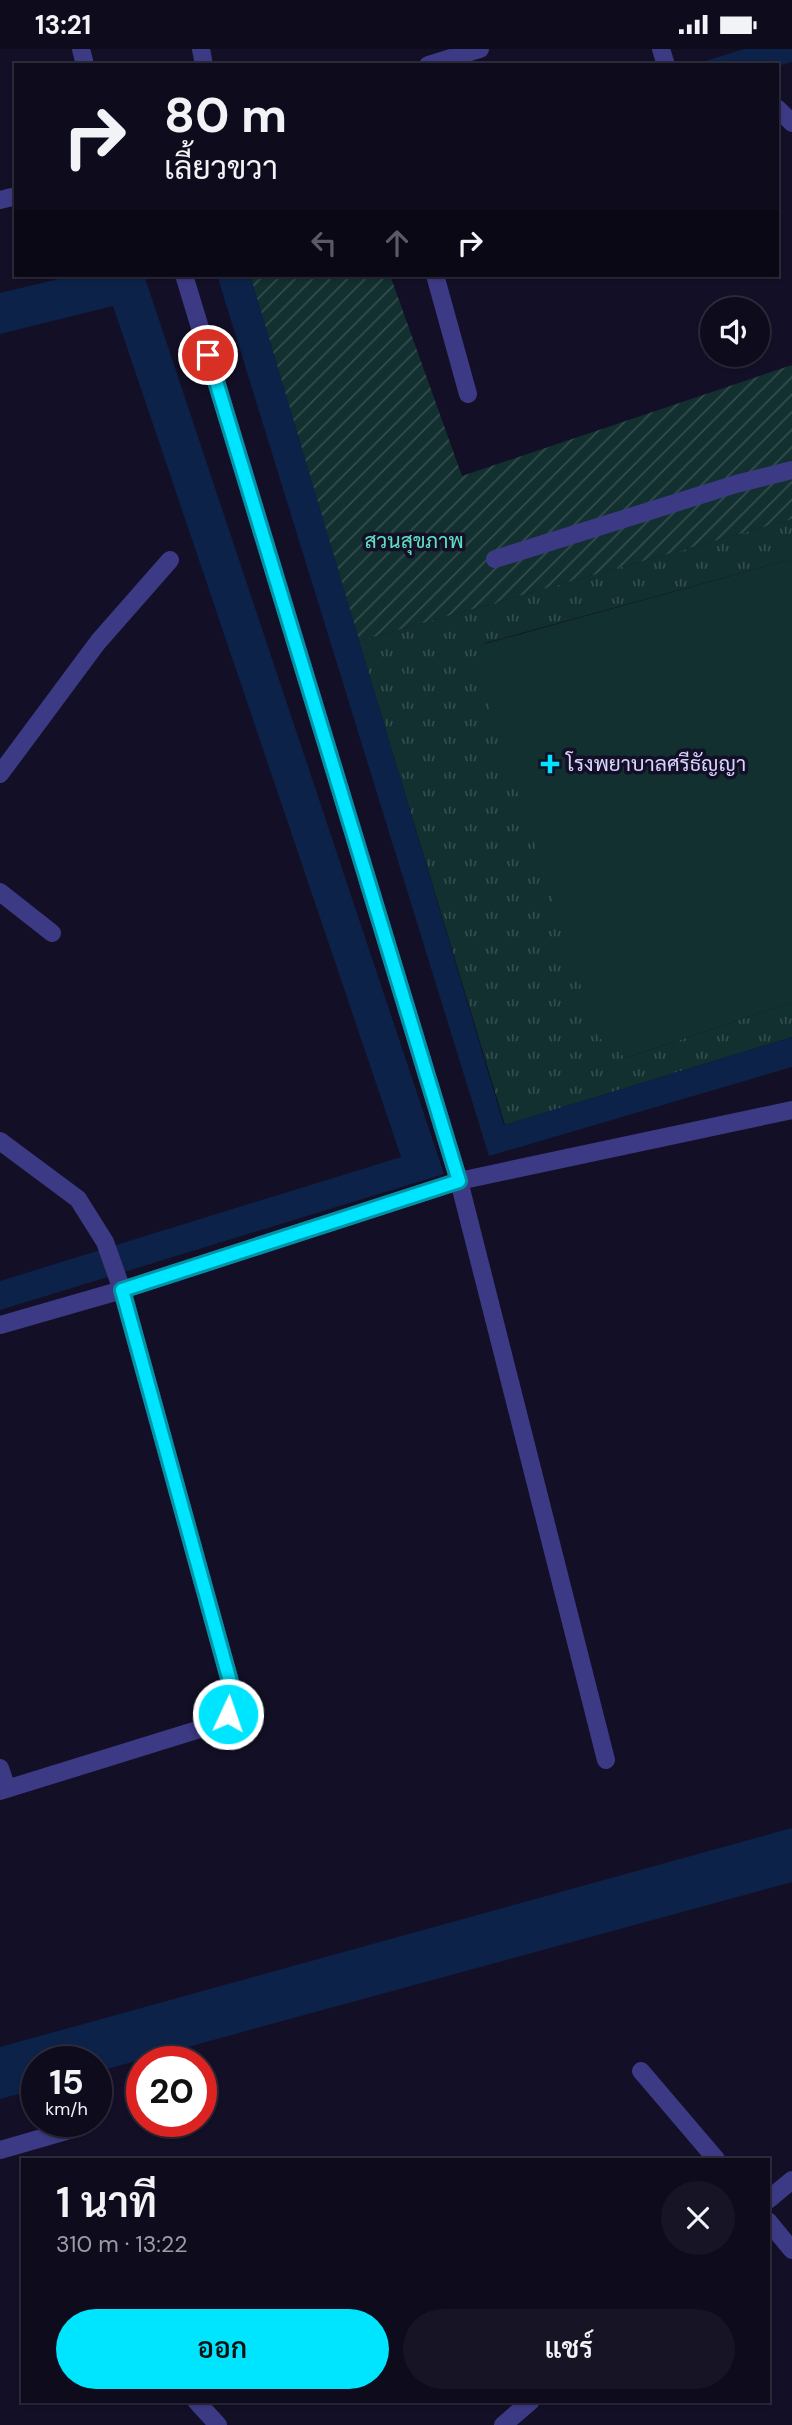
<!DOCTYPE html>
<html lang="th">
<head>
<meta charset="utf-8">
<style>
  body { margin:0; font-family:"DM Sans",Sarabun,sans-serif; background:#171425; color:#f1f3f6; height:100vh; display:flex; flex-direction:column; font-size:26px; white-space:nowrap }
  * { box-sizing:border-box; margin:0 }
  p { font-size:23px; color:#9b9ba3 }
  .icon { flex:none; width:38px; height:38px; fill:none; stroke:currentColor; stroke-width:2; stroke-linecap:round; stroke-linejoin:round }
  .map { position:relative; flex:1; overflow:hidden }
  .details { position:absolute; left:21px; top:2109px; width:749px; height:245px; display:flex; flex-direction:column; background:#0e0b1c; border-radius:0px; box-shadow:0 2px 5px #0004,0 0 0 2px #2e2b3b }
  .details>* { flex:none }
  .top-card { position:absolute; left:14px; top:14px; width:765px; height:214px; border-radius:0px; box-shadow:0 2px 5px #0004,0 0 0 2px #2e2b3b; background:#0e0b1c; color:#f1f3f6; overflow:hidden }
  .fabs { position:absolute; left:700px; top:248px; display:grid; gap:14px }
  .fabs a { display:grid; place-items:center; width:70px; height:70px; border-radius:50%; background:#0e0b1c; box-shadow:0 2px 5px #0004,0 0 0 2px #2e2b3b; font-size:35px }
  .speed { position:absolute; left:21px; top:1997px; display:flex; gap:14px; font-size:35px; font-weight:700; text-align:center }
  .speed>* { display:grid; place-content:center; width:91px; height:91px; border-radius:50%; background:#0e0b1c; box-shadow:0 2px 5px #0004,0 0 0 2px #2e2b3b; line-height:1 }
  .speed small { font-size:18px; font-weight:400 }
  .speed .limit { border:10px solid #d22; background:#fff; color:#111 }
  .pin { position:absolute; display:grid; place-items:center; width:60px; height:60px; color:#fff; margin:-30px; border:4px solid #fff; border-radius:50%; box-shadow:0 2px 7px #0007 }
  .me { position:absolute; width:77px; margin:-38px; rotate:3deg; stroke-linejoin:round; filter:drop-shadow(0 0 5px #0008) }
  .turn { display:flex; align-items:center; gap:24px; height:147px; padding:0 35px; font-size:32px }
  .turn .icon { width:91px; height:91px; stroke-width:2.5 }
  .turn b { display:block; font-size:49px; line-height:60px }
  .lanes { display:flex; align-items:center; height:66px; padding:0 35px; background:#0003; justify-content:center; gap:35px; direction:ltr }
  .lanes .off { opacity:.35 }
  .round { display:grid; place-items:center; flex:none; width:74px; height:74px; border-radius:37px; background:#171425 }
  .head { display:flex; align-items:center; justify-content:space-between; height:119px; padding:0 35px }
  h1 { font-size:42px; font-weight:600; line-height:52px }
  .cta { display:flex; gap:14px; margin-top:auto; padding:14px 35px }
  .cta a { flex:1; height:80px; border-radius:42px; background:#00e5ff; color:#111; font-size:28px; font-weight:600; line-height:80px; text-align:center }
  .cta a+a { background:#171425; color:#f1f3f6 }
  .status { display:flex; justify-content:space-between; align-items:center; height:49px; padding:0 35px; background:#0e0b1c; direction:ltr }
  .status svg { height:19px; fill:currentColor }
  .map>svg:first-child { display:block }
  .grass { fill:url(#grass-tufts) }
  .garden { fill:url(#garden-furrows) }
  .pitch { fill:#12302f }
  .water { fill:#0c2248 }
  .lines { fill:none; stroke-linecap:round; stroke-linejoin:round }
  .service { stroke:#3d3a85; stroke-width:18 }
  .route-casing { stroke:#0095a6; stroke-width:18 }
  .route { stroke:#00e5ff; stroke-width:12 }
  .poi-dot { fill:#00e5ff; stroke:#130f26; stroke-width:2.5 }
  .labels { text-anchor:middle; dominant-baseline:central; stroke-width:7; stroke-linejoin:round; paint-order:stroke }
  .park-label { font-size:21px; fill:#5fe0c0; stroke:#130f26 }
  .poi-label { font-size:21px; fill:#d9d4ff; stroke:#130f26; text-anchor:start }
</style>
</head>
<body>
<div class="status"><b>13:21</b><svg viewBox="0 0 49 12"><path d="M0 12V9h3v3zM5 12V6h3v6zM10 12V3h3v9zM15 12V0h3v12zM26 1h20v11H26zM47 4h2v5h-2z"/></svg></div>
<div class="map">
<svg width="792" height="2376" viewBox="0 0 792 2376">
  <defs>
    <pattern id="grass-tufts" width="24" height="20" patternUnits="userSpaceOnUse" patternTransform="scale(1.75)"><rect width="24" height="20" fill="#12302f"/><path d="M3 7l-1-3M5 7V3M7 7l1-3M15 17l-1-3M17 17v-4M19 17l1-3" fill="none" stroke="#344d4e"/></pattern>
    <pattern id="garden-furrows" width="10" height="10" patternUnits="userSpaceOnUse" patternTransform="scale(1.75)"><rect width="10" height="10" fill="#12302f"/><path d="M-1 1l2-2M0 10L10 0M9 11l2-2" fill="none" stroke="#344d4e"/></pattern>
  </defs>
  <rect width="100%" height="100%" fill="#130f26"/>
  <path class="grass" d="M792,470V510L485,594L626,1009L792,953V988L505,1076L359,592Z"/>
  <path class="garden" d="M250,226H390L462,427L792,316V470L359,592Z"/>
  <path class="pitch" d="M792,510V953L626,1009L598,988L479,626L484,595Z"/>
  <path class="water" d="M744,0H792V13L777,17L692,16Z
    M75,226H144L444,1125L0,1261V1232L401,1108L113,257L0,285V244Z
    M217,226H250L504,1076L792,988V1018L489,1107Z
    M792,1779V1833L96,2023V2012H37V2040L0,2050V1998Z"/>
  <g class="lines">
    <path class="service" d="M81,0L85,16
      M201,0L204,16
      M661,0L666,16
      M428,16L480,0
      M777,59L792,74
      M0,151L16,147
      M184,226L459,1132L606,1711
      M435,226L468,345
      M495,510L736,435L792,421
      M0,725L98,593L170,511
      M0,843L52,884
      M0,1092L78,1150L105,1193L122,1241L234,1647L228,1665L213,1676L0,1742
      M0,1276L122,1241L459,1132L792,1061
      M0,1719L7,1740
      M641,2022L716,2110
      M0,2101L73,2080
      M768,2151L792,2131
      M768,2172L792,2201
      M196,2352L218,2376
      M503,2376L531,2352"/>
  </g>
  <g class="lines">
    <defs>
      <path id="route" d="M208,306L459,1132L122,1241L234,1647L228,1665"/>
    </defs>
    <use href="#route" class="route-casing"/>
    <use href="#route" class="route"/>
  </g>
  <path class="poi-dot" d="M546.5 704.5h7v7h7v7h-7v7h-7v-7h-7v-7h7z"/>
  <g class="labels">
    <g class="park-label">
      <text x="414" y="492">สวนสุขภาพ</text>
    </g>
    <g class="poi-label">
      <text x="566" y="715">โรงพยาบาลศรีธัญญา</text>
    </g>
  </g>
</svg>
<div class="fabs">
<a><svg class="icon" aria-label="sound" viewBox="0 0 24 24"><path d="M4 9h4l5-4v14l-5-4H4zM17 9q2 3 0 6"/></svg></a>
</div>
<div class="speed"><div>15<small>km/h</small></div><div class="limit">20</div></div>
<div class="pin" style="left:208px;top:306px;background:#d93025"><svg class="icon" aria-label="arrive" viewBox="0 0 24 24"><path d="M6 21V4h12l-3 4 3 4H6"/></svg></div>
<svg class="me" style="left:228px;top:1665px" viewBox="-20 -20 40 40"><circle r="17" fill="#00e5ff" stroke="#fff" stroke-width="3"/><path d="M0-11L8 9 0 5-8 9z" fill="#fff"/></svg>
<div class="top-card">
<div class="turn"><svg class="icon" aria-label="right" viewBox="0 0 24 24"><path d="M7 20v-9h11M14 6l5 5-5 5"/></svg><div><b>80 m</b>เลี้ยวขวา</div></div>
<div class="lanes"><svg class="icon off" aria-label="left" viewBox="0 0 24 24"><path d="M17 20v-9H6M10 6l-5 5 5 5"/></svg><svg class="icon off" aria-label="ahead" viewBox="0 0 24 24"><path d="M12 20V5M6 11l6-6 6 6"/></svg><svg class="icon" aria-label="right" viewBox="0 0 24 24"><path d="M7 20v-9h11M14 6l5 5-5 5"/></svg></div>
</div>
<section class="details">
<div class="head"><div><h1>1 นาที</h1><p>310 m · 13:22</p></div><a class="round"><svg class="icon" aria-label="close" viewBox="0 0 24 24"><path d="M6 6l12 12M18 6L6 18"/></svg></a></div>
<div class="cta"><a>ออก</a><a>แชร์</a></div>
</section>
</div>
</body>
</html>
